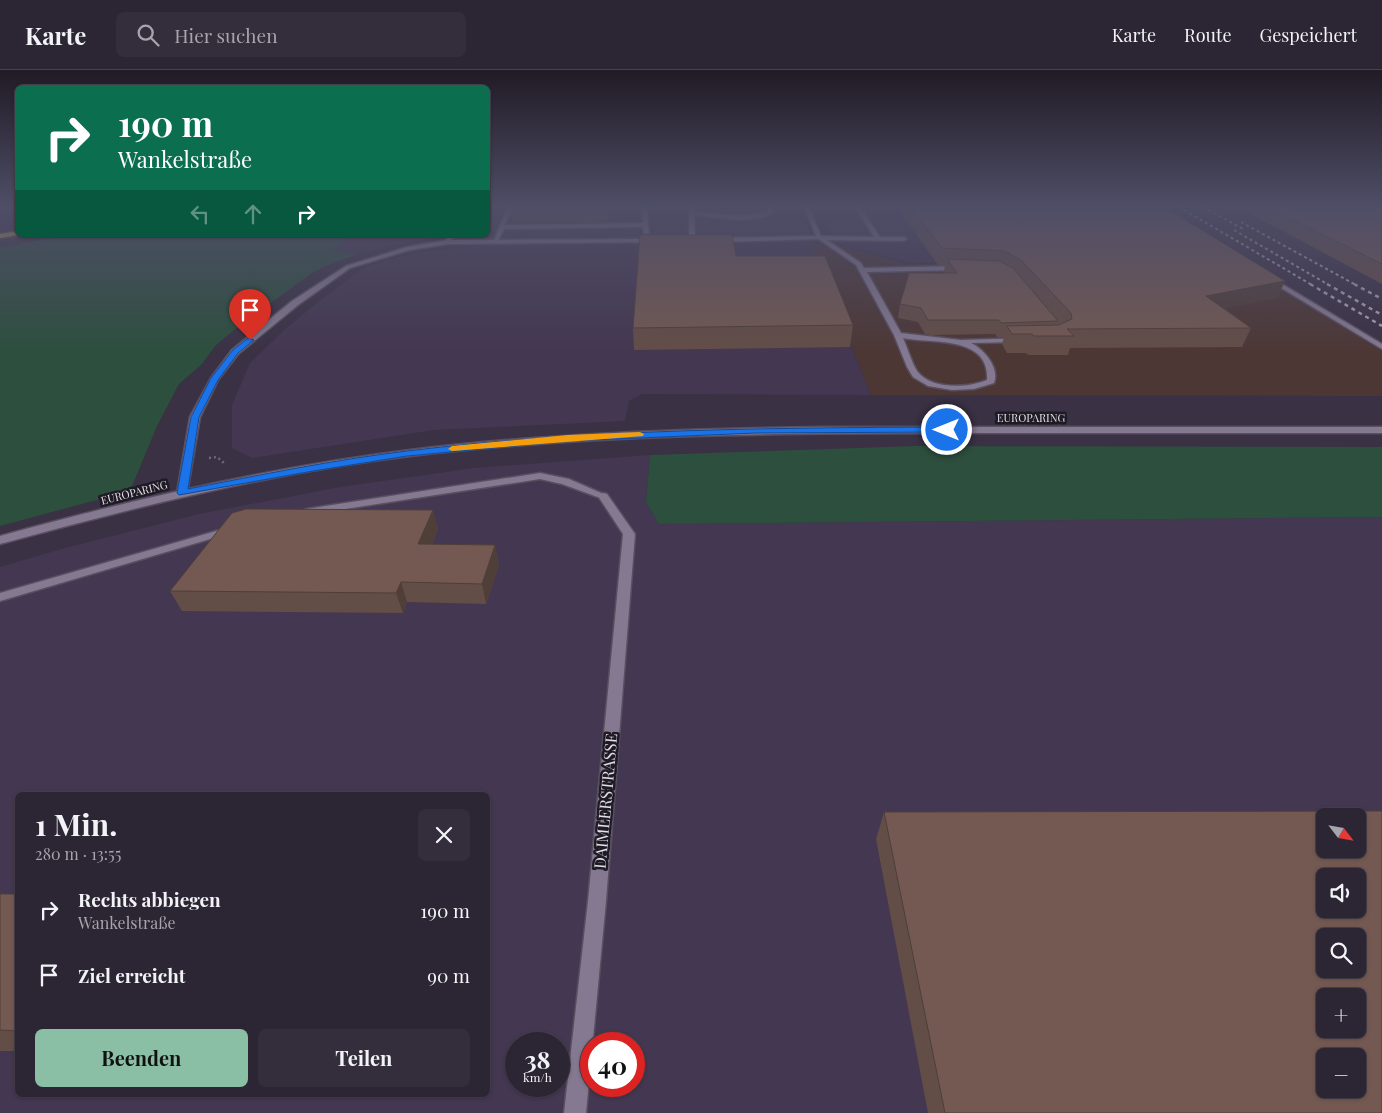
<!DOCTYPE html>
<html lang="de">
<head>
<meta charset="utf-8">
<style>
  body { margin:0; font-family:"Playfair Display",serif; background:#342d3b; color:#f1f3f6; height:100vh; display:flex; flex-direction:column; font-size:19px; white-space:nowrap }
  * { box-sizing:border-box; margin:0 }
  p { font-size:16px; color:#a6a5ac }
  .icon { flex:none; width:28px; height:28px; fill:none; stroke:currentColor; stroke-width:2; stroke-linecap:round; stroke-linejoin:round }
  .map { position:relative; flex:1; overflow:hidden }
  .side { position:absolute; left:15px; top:722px; width:475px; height:305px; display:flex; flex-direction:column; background:#2c2533; border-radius:8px; box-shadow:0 1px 4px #0004,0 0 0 1px #48424e }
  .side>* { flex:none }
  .hud { position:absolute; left:15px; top:15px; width:475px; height:152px; border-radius:8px; box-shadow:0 1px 4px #0004,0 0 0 1px #48424e; background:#0b6e4f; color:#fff; overflow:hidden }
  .needle { width:32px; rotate:121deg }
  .controls { position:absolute; left:1316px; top:738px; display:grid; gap:10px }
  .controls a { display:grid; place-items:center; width:50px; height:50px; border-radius:8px; background:#2c2533; box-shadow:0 1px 4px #0004,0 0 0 1px #48424e; font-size:25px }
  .speed { position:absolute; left:505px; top:962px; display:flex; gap:10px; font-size:25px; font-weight:700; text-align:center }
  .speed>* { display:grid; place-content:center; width:65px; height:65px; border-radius:50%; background:#2c2533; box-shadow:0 1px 4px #0004,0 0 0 1px #48424e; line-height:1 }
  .speed small { font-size:12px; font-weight:400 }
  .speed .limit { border:8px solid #d22; background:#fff; color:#111 }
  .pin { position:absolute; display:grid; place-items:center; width:42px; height:42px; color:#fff; margin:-51px -21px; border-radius:50% 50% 50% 0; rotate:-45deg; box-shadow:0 0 5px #0007 }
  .pin .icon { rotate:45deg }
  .me { position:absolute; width:55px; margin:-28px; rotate:270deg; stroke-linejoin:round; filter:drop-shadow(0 0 4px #0008) }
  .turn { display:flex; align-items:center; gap:18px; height:105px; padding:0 20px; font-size:22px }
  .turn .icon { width:65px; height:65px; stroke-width:2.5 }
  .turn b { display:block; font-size:35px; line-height:42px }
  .lanes { display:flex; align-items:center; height:48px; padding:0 20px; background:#0003; justify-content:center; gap:25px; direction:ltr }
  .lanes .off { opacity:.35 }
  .round { display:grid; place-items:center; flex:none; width:52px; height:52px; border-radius:8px; background:#342d3b }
  .head { display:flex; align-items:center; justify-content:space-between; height:85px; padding:0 20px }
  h1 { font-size:30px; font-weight:700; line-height:38px }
  .primary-button { display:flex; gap:10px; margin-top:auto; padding:10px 20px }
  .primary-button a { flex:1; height:58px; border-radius:8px; background:#8abfa5; color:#111; font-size:20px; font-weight:700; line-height:58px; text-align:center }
  .primary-button a+a { background:#342d3b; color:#f1f3f6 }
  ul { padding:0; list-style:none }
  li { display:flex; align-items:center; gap:15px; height:65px; padding:0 20px }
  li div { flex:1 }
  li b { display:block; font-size:19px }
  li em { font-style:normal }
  header { display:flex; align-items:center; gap:30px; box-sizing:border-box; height:70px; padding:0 25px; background:#2c2533; border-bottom:1px solid #48424e }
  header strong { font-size:24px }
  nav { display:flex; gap:28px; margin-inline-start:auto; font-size:18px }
  .search { width:350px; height:45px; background:#342d3b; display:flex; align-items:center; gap:12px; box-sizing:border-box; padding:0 18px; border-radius:8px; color:#a6a5ac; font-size:19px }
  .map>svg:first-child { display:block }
  .built { fill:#443751; fill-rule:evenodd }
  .industrial { fill:#4c3735 }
  .green { fill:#2d4f3e }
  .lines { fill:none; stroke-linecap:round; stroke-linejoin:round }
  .service-casing { stroke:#584f60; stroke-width:3 }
  .minor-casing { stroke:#584f60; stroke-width:3 }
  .tertiary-casing { stroke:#584f60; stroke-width:3 }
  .motorway-casing { stroke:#584f60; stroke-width:3 }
  .path { stroke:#71697a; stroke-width:2.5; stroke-dasharray:2 3; stroke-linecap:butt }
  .service { fill:#847990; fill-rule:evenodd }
  .minor { fill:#847990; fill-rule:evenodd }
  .tertiary { fill:#847990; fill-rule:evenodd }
  .motorway { fill:#cfb140; fill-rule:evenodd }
  .rail-far1 { stroke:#aba4b3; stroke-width:2; stroke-dasharray:3 3; stroke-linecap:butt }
  .rail { stroke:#aba4b3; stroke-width:2.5; stroke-dasharray:4 4; stroke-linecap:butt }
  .wall { fill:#634d47 }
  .shaded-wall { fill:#503e39 }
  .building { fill:#735952; stroke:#503e39; fill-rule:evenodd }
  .route { fill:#1a73e8; stroke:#114b97 }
  .slow { fill:#f59e0b }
  .labels { text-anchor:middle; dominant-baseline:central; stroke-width:5; stroke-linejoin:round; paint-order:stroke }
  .far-street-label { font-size:11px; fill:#e4deeb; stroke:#1f1b24 }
  .near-street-label { font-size:16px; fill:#e4deeb; stroke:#1f1b24 }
</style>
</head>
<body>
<header>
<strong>Karte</strong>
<div class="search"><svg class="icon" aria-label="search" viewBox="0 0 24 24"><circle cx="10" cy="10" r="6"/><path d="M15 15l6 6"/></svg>Hier suchen</div>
<nav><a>Karte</a><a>Route</a><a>Gespeichert</a></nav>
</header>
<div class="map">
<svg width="1382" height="1043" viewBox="0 0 1382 1043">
  <rect width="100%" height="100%" fill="#3a3144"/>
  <path class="built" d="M488,137H799L814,172L811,176L871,325L642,324L629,331L625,351L434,360L252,388L232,378V335L250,293L284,260L318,232L366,196L414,183L467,177L476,165H488Z
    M819,137H1151L1243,194L911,193L835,173Z
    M353,165H464L412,171L359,184L333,181Z
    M650,385L646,432L660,454L1382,447V1043H0V497L65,478L199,444L340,417L474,398ZM18,725H488V1025H18ZM1325,746H1358V779H1325ZM1325,806H1358V839H1325ZM1325,866H1358V899H1325ZM1325,926H1358V959H1325ZM516,974H559V1016H516ZM591,974H634V1016H591ZM1325,986H1358V1019H1325Z"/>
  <path class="industrial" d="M811,175L844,177L907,194H1243L1382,281V326L871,325Z"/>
  <path class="green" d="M65,165H352L334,181L359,184L325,196L309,205L234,260L215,276L202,294L179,314L157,356L130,421L0,456V178Z
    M915,376L1382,377V447L659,454L646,432L650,385Z"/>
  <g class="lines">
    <defs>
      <path id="service" d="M507,137H513L505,155L643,153L642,137H647L649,163L644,164L643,157L504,159L497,173H493Z
        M689,137H693L694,142C719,143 744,150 768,141V137H772L774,142C751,156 719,147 694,145L695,170L692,172L689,170Z
        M855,137H860L880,167H904L907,169L904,171L827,170L861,193L864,198L960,196L963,198L960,200L867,202L901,263L961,270L1022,268L1023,270L1019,272L971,273C984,279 1000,298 994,313L974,319L952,320L928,316L913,307L907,297L894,265L856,195L817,168L820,166L874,167ZM903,268C931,274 990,265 987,310C968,318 931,320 917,301C911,291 908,279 903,268Z
        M449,165H455L448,174L445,172Z
        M1268,208H1272L1382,274V279L1268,210Z
        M540,403L569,409L608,426L603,429L562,414L540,409L306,445L300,442L306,439Z
        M230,457L236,460L234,462L0,531V523Z"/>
      <path id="minor" d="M804,137H809L822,169L717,172L714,170L717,168L816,166Z
        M657,169L659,172L448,174L410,180L350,198L298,235L238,284L218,310L200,347L187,423L182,426L177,423L190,347L211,308L232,280L292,231L346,196L407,177L448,170Z
        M603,423L607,424L635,464L606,831L586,1043H564L588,831L623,464L598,426Z"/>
      <path id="tertiary" d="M824,357H1382V363C1242,363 1102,363 962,363C778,363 593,364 410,386C270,403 136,437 0,474V466C134,429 271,397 410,380C547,363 686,359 824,357Z"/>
      <path id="motorway" d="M18,161V165L0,168V164Z"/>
    </defs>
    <use href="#service" class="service-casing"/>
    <use href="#minor" class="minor-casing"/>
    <use href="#tertiary" class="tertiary-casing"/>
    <use href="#motorway" class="motorway-casing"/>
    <path class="path" d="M209,388L217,387L224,393"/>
    <use href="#service" class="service"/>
    <use href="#minor" class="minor"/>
    <use href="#tertiary" class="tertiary"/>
    <use href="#motorway" class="motorway"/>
    <path class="rail-far1" d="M1179,137L1312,215
      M1203,137L1245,160
      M1241,152L1356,215
      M1234,160L1329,215"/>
    <path class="rail" d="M1310,214L1382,256
      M1327,214L1382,245
      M1354,214L1382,229"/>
  </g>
  <path class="wall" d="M511,137H610L607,152L513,153Z
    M897,137H1164L1285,211L1277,228L1224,238L1251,258L1242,277L1070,278L1068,285H1028L1026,283H1007L1002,274L1004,267H997L995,264L931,265L925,264L918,252L898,248L900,234L944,203V202L945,195H938Z
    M1238,137H1382V214Z
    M736,186L853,255L850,277L634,280L633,258Z
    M433,440L438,460L432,474L495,475L499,495L486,534L407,532L403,543L182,541L170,521Z
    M884,742L1382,1043H928L876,769Z
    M0,824H18V981H0Z"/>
  <path class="shaded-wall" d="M606,137H610L607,152Z
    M1285,211L1277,228L1198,244L1206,226Z
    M433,440L438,460L424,494L418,474Z
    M495,475L499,495L486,534L482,514Z
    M401,512L407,532L403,543L396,523Z"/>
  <path class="building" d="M910,137H1164L1285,211L1206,226L1251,258L1067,259L1074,266H1034L1032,264H1012L1007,256L1059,255L1072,249L1071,243L1021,190L1004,181L942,178Z
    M1268,137H1382V194Z
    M640,165H732L736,186H825L853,255L633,258Z
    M947,189L999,191L1013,198L1058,251L1001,253L999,250H928L921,238L900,234L909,203H957Z
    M246,439L433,440L418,474L495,475L482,514L401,512L396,523L170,521L232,443Z
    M1382,741V1043H945L884,742ZM1325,746H1358V779H1325ZM1325,806H1358V839H1325ZM1325,866H1358V899H1325ZM1325,926H1358V959H1325ZM1325,986H1358V1019H1325Z
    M0,824H18V961L0,960Z"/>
  <linearGradient id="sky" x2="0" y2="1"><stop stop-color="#201b25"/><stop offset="0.48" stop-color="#4f4e67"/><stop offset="1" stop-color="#4f4e67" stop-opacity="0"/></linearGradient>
  <rect width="1382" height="283" fill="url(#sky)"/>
  <path class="route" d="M248,268L254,270L238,283L218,310L199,347L188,419C260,405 333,390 407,381C586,359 767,358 947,357L951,360L947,362L756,363L568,371L407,386L313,401L179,425L177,423L191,347L211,308L233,280Z"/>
  <path class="slow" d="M640,362L644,364L643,366L452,381L448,379L452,376L568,365Z"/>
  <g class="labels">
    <g class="far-street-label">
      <text x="1031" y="347">EUROPARING</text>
      <text transform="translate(134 422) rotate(-14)">EUROPARING</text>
    </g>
    <g class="near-street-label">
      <text transform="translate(605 731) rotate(-85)">DAIMLERSTRASSE</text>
    </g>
  </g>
</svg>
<div class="controls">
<a><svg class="needle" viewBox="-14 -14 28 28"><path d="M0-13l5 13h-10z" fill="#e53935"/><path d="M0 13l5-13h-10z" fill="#a6a5ac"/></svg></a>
<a><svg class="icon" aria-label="sound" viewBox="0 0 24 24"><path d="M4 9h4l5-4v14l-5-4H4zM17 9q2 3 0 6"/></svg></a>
<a><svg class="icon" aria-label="search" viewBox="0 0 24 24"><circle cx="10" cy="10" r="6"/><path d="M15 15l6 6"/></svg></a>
<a>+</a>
<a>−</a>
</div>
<div class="speed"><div>38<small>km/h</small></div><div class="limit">40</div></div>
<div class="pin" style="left:250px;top:270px;background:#d93025"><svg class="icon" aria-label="arrive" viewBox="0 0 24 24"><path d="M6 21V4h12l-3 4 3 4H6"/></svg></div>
<svg class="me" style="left:947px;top:360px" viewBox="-20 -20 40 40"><circle r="17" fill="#1a73e8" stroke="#fff" stroke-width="3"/><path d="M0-11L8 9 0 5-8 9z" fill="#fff"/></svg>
<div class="hud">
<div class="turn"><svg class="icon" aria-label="right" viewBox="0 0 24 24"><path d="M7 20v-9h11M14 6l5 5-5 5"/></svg><div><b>190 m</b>Wankelstraße</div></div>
<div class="lanes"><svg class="icon off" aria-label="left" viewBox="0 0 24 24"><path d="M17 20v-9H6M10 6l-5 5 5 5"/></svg><svg class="icon off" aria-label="ahead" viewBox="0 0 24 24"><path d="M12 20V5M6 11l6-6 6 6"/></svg><svg class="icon" aria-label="right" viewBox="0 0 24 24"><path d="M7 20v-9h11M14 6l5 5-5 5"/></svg></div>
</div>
<section class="side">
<div class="head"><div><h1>1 Min.</h1><p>280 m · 13:55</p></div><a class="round"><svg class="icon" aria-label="close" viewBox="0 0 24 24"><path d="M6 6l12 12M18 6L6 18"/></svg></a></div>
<ul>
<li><svg class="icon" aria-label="right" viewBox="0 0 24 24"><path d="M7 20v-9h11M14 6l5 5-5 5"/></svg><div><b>Rechts abbiegen</b><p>Wankelstraße</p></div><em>190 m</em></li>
<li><svg class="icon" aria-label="arrive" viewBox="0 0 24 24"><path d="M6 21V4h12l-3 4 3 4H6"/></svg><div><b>Ziel erreicht</b></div><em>90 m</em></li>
</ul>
<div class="primary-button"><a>Beenden</a><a>Teilen</a></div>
</section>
</div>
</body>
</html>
